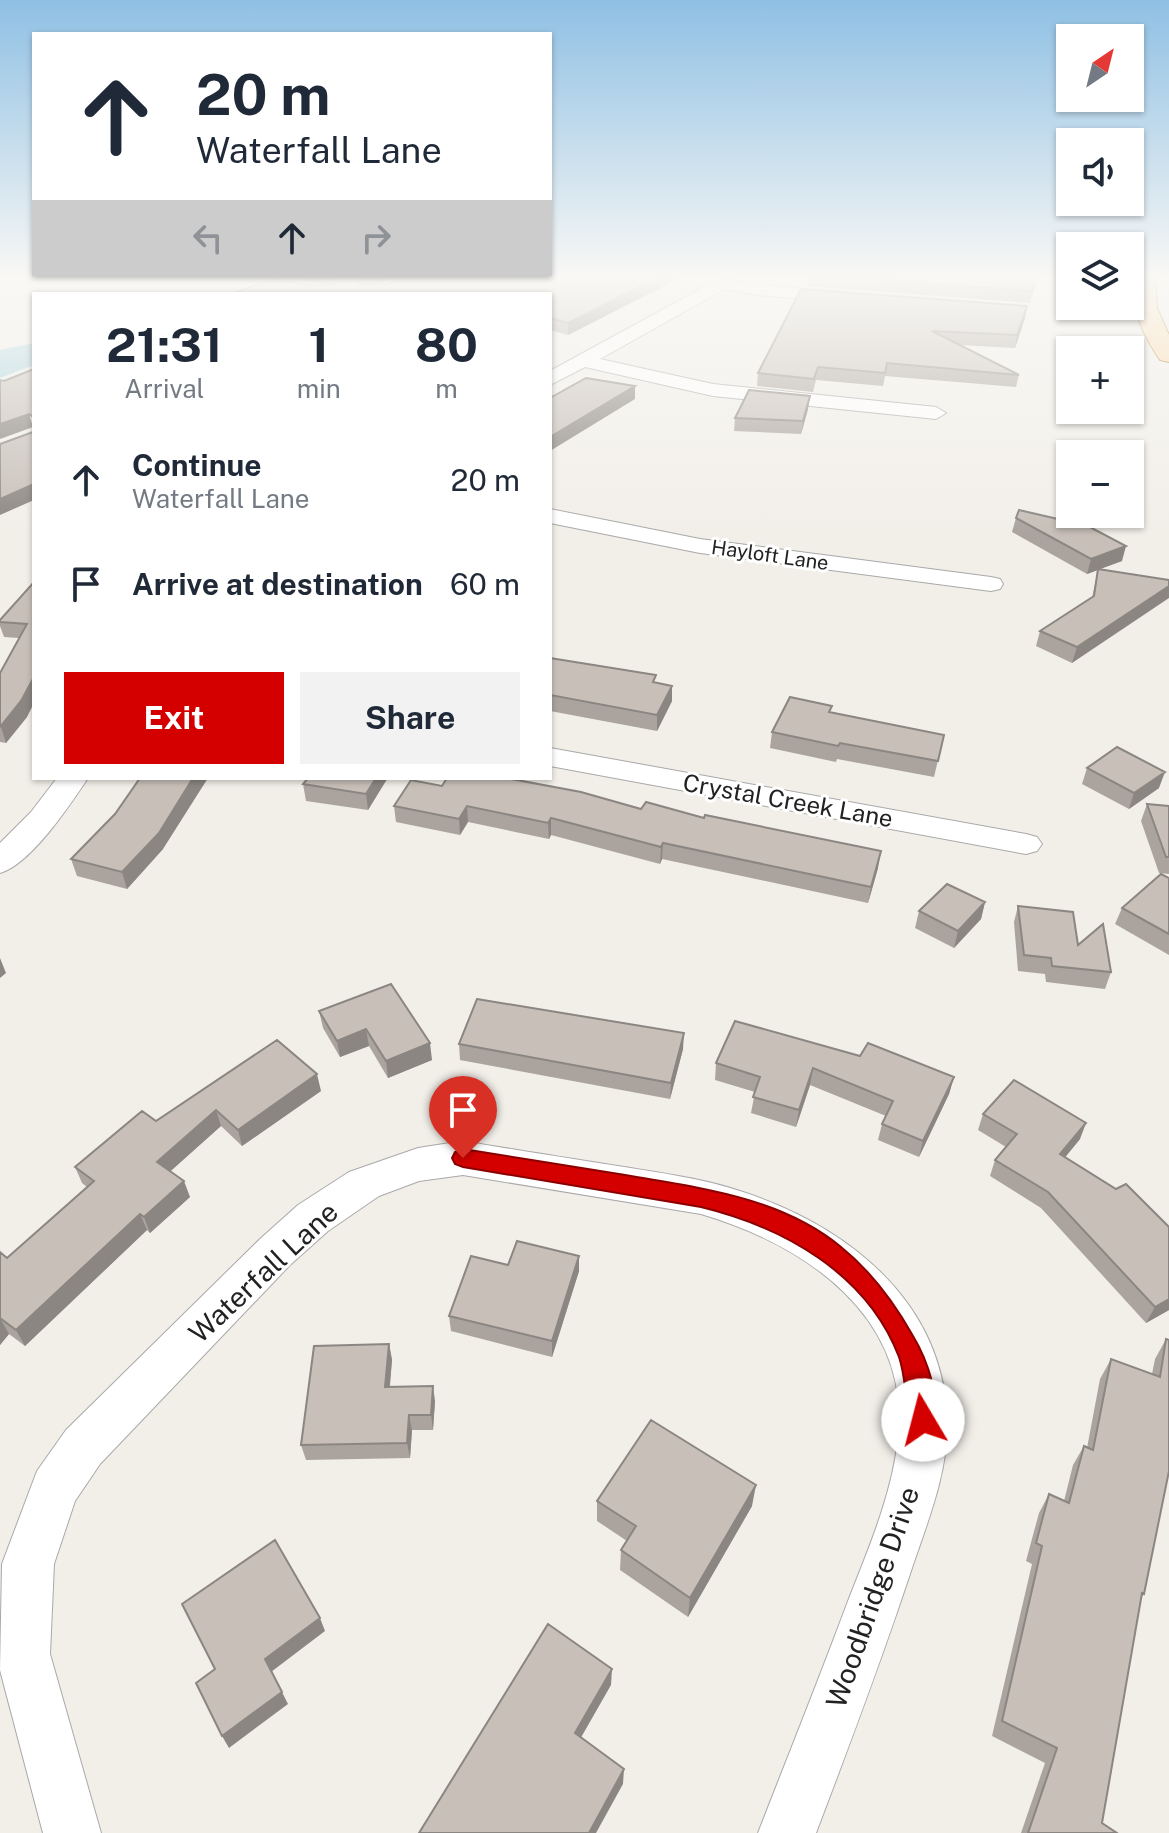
<!DOCTYPE html>
<html lang="en">
<head>
<meta charset="utf-8">
<style>
  body { margin:0; font-family:"Public Sans",sans-serif; background:#f2f2f3; color:#1f2937; height:100vh; display:flex; flex-direction:column; font-size:30px; white-space:nowrap }
  * { box-sizing:border-box; margin:0 }
  p { font-size:26px; color:#747a83 }
  .icon { flex:none; width:44px; height:44px; fill:none; stroke:currentColor; stroke-width:2; stroke-linecap:round; stroke-linejoin:round }
  .map { position:relative; flex:1; overflow:hidden }
  .sheet { position:absolute; left:32px; top:292px; width:520px; height:488px; display:flex; flex-direction:column; background:#fff; border-radius:0px; box-shadow:0 2px 6px #0004 }
  .sheet>* { flex:none }
  .top-card { position:absolute; left:32px; top:32px; width:520px; height:244px; border-radius:0px; box-shadow:0 2px 6px #0004; background:#fff; color:#1f2937; overflow:hidden }
  .needle { width:52px; rotate:35deg }
  .fabs { position:absolute; left:1056px; top:24px; display:grid; gap:16px }
  .fabs a { display:grid; place-items:center; width:88px; height:88px; border-radius:0px; background:#fff; box-shadow:0 2px 6px #0004; font-size:40px }
  .pin { position:absolute; display:grid; place-items:center; width:68px; height:68px; color:#fff; margin:-82px -34px; border-radius:50% 50% 50% 0; rotate:-45deg; box-shadow:0 0 8px #0007 }
  .pin .icon { rotate:45deg }
  .me { position:absolute; width:88px; margin:-44px; rotate:352deg; stroke-linejoin:round; filter:drop-shadow(0 0 6px #0008) }
  .turn { display:flex; align-items:center; gap:28px; height:168px; padding:0 32px; font-size:36px }
  .turn .icon { width:104px; height:104px; stroke-width:2.5 }
  .turn b { display:block; font-size:56px; line-height:68px }
  .lanes { display:flex; align-items:center; height:76px; padding:0 32px; background:#0003; justify-content:center; gap:40px; direction:ltr }
  .lanes .off { opacity:.35 }
  .eta { display:flex; justify-content:space-evenly; align-items:center; height:136px; text-align:center }
  .eta b { font-size:48px; font-weight:700; line-height:56px }
  .button { display:flex; gap:16px; margin-top:auto; padding:16px 32px }
  .button a { flex:1; height:92px; border-radius:0px; background:#d40000; color:#fff; font-size:32px; font-weight:700; line-height:92px; text-align:center }
  .button a+a { background:#f2f2f3; color:#1f2937 }
  ul { padding:0; list-style:none }
  li { display:flex; align-items:center; gap:24px; height:104px; padding:0 32px }
  li div { flex:1 }
  li b { display:block; font-size:30px }
  li em { font-style:normal }
  .map>svg:first-child { display:block }
  .water { fill:#aad3df }
  .lines { fill:none; stroke-linecap:round; stroke-linejoin:round }
  .minor-casing { stroke:#a9a9a9; stroke-width:2 }
  .primary-casing { stroke:#a06b00; stroke-width:2 }
  .minor { fill:#fff; fill-rule:evenodd }
  .primary { fill:#fcd6a4; fill-rule:evenodd }
  .wall { fill:#aba49e }
  .shaded-wall { fill:#8b8681 }
  .building { fill:#c7bfb8; stroke:#8b8681; stroke-width:2 }
  .route { fill:#d40000; stroke:#8a0000; stroke-width:2 }
  .labels { text-anchor:middle; dominant-baseline:central; stroke-width:6; stroke-linejoin:round; paint-order:stroke }
  .far-street-label { font-size:20px; fill:#222; stroke:#fff }
  .street-label { font-size:24px; fill:#222; stroke:#fff }
  .near-street-label { font-size:28px; fill:#222; stroke:#fff }
</style>
</head>
<body>
<div class="map">
<svg width="1169" height="1833" viewBox="0 0 1169 1833">
  <rect width="100%" height="100%" fill="#f2efe9"/>
  <path class="water" d="M34,343V365L0,378V350Z"/>
  <g class="lines">
    <defs>
      <path id="minor" d="M252,277H279L331,290L334,294H305L254,281Z
        M678,277H712L757,285L845,292L854,297L845,302L757,295L725,289L600,359L713,384L936,407L946,413L936,419L713,396L585,367L550,385V371L706,286L680,281Z
        M550,509L700,539L991,577L1000,579L1003,584L1000,589L991,591L700,553L550,523Z
        M550,748L1026,834L1037,837L1042,844L1037,851L1026,854L550,766Z
        M57,778H88C70,805 31,864 0,873V843L31,812Z
        M463,1141C515,1150 567,1158 618,1166C660,1173 702,1178 743,1192C846,1226 943,1300 947,1419C949,1471 927,1523 911,1571C882,1659 849,1746 816,1833H758C788,1756 819,1679 848,1601C868,1550 892,1495 898,1439C912,1316 805,1245 701,1214L463,1175L419,1181L379,1196L328,1231L290,1265L100,1464L75,1501L54,1564L50,1654L101,1833H43L0,1670L2,1564L37,1471L66,1430L260,1239L298,1205L349,1172L418,1148Z"/>
      <path id="primary" d="M1133,277H1155L1157,308L1169,335V362L1160,360C1143,335 1130,308 1133,277Z"/>
    </defs>
    <use href="#minor" class="minor-casing"/>
    <use href="#primary" class="primary-casing"/>
    <use href="#minor" class="minor"/>
    <use href="#primary" class="primary"/>
  </g>
  <path class="wall" d="M301,277H391L375,285H386L403,277H676V280L568,335L550,330V294L303,285H324L302,280Z
    M808,277H1038L1030,303L807,286Z
    M1027,306L1025,318L1015,348L960,345L1019,375L1016,387L885,376L883,386L816,380L813,392L757,386L758,373Z
    M808,409L801,434L734,431L735,418Z
    M1016,518L1122,561L1098,569L1169,580L1072,663L1036,646L1040,631L1092,598L1098,570L1087,574L1012,532Z
    M34,582L27,717L6,743L0,742V673L19,638L4,637L0,626V620Z
    M550,658L656,683L672,701L657,731L550,711Z
    M831,712L944,735L934,777L837,759L836,762L770,748L772,732Z
    M1087,768L1159,788L1129,809L1082,784Z
    M387,779L368,810L306,801L303,784Z
    M442,786L704,818L878,868L868,903L662,859L660,864L551,835L549,839L468,822L460,835L396,822L394,806Z
    M1147,804L1169,806V874L1159,873L1141,821Z
    M163,849L127,889L77,876L71,859Z
    M1169,878V955L1115,924L1122,908Z
    M985,902L981,919L954,948L915,928L919,911Z
    M1018,906L1078,945L1111,972L1105,989L1046,982L1045,974L1018,971L1014,922Z
    M391,984L432,1060L388,1078L369,1046L340,1057L323,1028L319,1011Z
    M459,1044L683,1049L670,1099L460,1060Z
    M860,1056L954,1077L949,1094L919,1157L878,1140L882,1124L886,1116L810,1085L796,1127L751,1113L755,1092L715,1080L716,1063Z
    M321,1091L242,1146L221,1126L170,1171L190,1197L150,1233L147,1230L25,1346L9,1334L0,1345V1252L7,1258L87,1187L82,1183L75,1167L156,1121Z
    M983,1114L1080,1139L1065,1157L1169,1310L1146,1323L1041,1208L990,1176L995,1160L1006,1147L978,1130Z
    M508,1265L579,1271L552,1357L451,1331L449,1316Z
    M1166,1339L1144,1594L1140,1600L1102,1823L1117,1833H1021L1045,1763L992,1736L1032,1564L1026,1561L1039,1513L1049,1494L1064,1501L1073,1465L1084,1446L1087,1448L1100,1379L1111,1359L1152,1374L1155,1359Z
    M389,1344L392,1360L390,1387L435,1401L433,1430H412L410,1458L306,1460L301,1445Z
    M597,1501L752,1506L688,1617L620,1570L621,1550L627,1541L597,1521Z"/>
  <path class="shaded-wall" d="M366,277H391L361,291L358,284L359,280Z
    M659,277H676V280L568,335V323Z
    M1027,306L1025,318L1015,348L1017,335Z
    M635,386V399L550,451V437Z
    M810,396L808,409L801,434L803,421Z
    M29,414L33,427L0,439V424Z
    M34,484V500L0,515V499Z
    M1126,546L1122,561L1087,574L1091,559Z
    M1169,586V598L1072,663L1077,647Z
    M34,677V703L27,717L6,743L1,727Z
    M672,686V701L657,731V715Z
    M1165,772L1159,788L1129,809L1134,793Z
    M193,778H208L163,849L127,889L122,872Z
    M376,778L387,779L368,810L366,794Z
    M467,806L468,822L460,835L459,819Z
    M551,818V835L549,839L548,823Z
    M663,843L662,859L660,864L661,847Z
    M881,851L878,868L868,903L871,887Z
    M985,902L981,919L954,948L958,931Z
    M0,958L6,973L0,978Z
    M366,1029L369,1046L340,1057L337,1041Z
    M684,1033L683,1049L670,1099L671,1083Z
    M430,1043L432,1060L388,1078L386,1061Z
    M813,1068L810,1085L796,1127L799,1110Z
    M317,1074L321,1091L242,1146L238,1130Z
    M954,1077L949,1094L919,1157L923,1141Z
    M216,1110L221,1126L163,1178L157,1162Z
    M1086,1123L1080,1139L1054,1171L1060,1154Z
    M184,1181L190,1197L150,1233L144,1217Z
    M140,1214L147,1230L25,1346L16,1330Z
    M579,1256V1271L552,1357V1341Z
    M1169,1299V1310L1146,1323L1155,1307Z
    M0,1318L9,1334L0,1345Z
    M389,1344L392,1360L388,1402L385,1387Z
    M433,1386L435,1401L433,1430L431,1415Z
    M409,1415L412,1430L410,1458L407,1443Z
    M756,1485L752,1506L688,1617L690,1598Z
    M320,1618L325,1631L271,1672L265,1659Z
    M612,1669L611,1685L575,1748V1733Z
    M282,1692L288,1704L229,1748L222,1736Z
    M624,1769L623,1784L596,1833H589Z"/>
  <path class="building" d="M331,277H366L359,280L358,284L386,285L403,277H659L568,323L550,318V294H232L274,278L303,285H333L336,283Z
    M844,277H1037L1032,291Z
    M801,289L1027,306L1017,335L932,331L1019,375L887,363L885,373L818,367L814,379L758,373Z
    M34,369V484L0,499V444L33,432V417L29,414L0,424V380L4,381Z
    M586,378L635,386L550,437V398Z
    M749,390L810,396L803,421L735,418Z
    M1019,510L1088,526L1126,546L1091,559L1016,518Z
    M1098,569L1169,580V586L1077,647L1040,631L1094,596Z
    M34,582V677L21,701L0,727V673L27,624L0,622V620Z
    M550,658L656,675L653,682L672,686L657,715L550,695Z
    M790,697L832,706L829,712L944,735L938,761L840,743L838,746L772,732Z
    M1117,747L1165,772L1134,793L1087,768Z
    M140,778H193L159,833L122,872L71,859L115,814Z
    M308,778H376L366,794L303,784Z
    M447,778H506L581,792L641,809L646,802L704,818L705,815L881,851L871,887L663,843L661,847L551,818L548,823L467,806L459,819L394,806L411,780L442,786Z
    M1147,804L1169,806V857H1166Z
    M1161,874L1169,878V934L1122,908Z
    M947,884L985,902L958,931L919,911Z
    M1018,906L1073,912L1078,945L1103,924L1111,972L1052,966L1051,958L1024,955Z
    M391,984L430,1043L386,1061L366,1029L337,1041L319,1011Z
    M477,999L684,1033L671,1083L459,1044Z
    M735,1021L860,1056L868,1043L954,1077L923,1141L882,1124L893,1101L813,1068L799,1110L753,1097L760,1077L716,1063Z
    M277,1040L317,1074L238,1130L216,1110L157,1162L184,1181L144,1217L140,1214L16,1330L0,1318V1252L7,1258L94,1181L75,1167L142,1111L156,1121Z
    M1014,1080L1086,1123L1060,1154L1116,1189L1126,1184L1169,1227V1299L1155,1307L1048,1192L995,1160L1017,1134L983,1114Z
    M517,1241L579,1256L552,1341L449,1316L471,1256L508,1265Z
    M1166,1339L1169,1340V1471L1144,1594L1142,1593L1102,1823L1117,1833H1028L1057,1748L1002,1721L1042,1546L1036,1543L1049,1494L1069,1503L1084,1446L1093,1450L1111,1359L1160,1377Z
    M389,1344L385,1387L433,1386L431,1415H409L407,1443L301,1445L314,1346Z
    M651,1420L756,1485L690,1598L621,1550L636,1526L597,1501Z
    M275,1540L320,1618L265,1659L282,1692L222,1736L196,1683L215,1669L182,1604Z
    M548,1624L612,1669L575,1733L624,1769L589,1833H419Z"/>
  <linearGradient id="sky" x2="0" y2="1"><stop stop-color="#8fc0e4"/><stop offset="0.52" stop-color="#f9f8f5"/><stop offset="1" stop-color="#f9f8f5" stop-opacity="0"/></linearGradient>
  <rect width="1169" height="533" fill="url(#sky)"/>
  <path class="route" d="M463,1149C515,1157 567,1166 619,1174C694,1187 780,1196 841,1247C872,1272 894,1302 913,1336C927,1359 943,1403 932,1428L923,1432L914,1428C904,1407 907,1380 899,1357C867,1273 783,1227 701,1207L463,1167L455,1164L452,1158L455,1152Z"/>
  <g class="labels">
    <g class="far-street-label">
      <text transform="translate(770 555) rotate(8)">Hayloft Lane</text>
    </g>
    <g class="street-label">
      <text transform="translate(788 800) rotate(10)">Crystal Creek Lane</text>
    </g>
    <g class="near-street-label">
      <text transform="translate(263 1272) rotate(-43)">Waterfall Lane</text>
      <text transform="translate(872 1597) rotate(-71)">Woodbridge Drive</text>
    </g>
  </g>
</svg>
<div class="fabs">
<a><svg class="needle" viewBox="-14 -14 28 28"><path d="M0-13l5 13h-10z" fill="#e53935"/><path d="M0 13l5-13h-10z" fill="#747a83"/></svg></a>
<a><svg class="icon" aria-label="sound" viewBox="0 0 24 24"><path d="M4 9h4l5-4v14l-5-4H4zM17 9q2 3 0 6"/></svg></a>
<a><svg class="icon" aria-label="layers" viewBox="0 0 24 24"><path d="M12 4l9 5-9 5-9-5zM3 14l9 5 9-5"/></svg></a>
<a>+</a>
<a>−</a>
</div>
<div class="pin" style="left:463px;top:1158px;background:#d93025"><svg class="icon" aria-label="arrive" viewBox="0 0 24 24"><path d="M6 21V4h12l-3 4 3 4H6"/></svg></div>
<svg class="me" style="left:923px;top:1420px" viewBox="-20 -20 40 40"><circle r="19" fill="#fff"/><path d="M0-13L10 11 0 6-10 11z" fill="#d40000"/></svg>
<div class="top-card">
<div class="turn"><svg class="icon" aria-label="ahead" viewBox="0 0 24 24"><path d="M12 20V5M6 11l6-6 6 6"/></svg><div><b>20 m</b>Waterfall Lane</div></div>
<div class="lanes"><svg class="icon off" aria-label="left" viewBox="0 0 24 24"><path d="M17 20v-9H6M10 6l-5 5 5 5"/></svg><svg class="icon" aria-label="ahead" viewBox="0 0 24 24"><path d="M12 20V5M6 11l6-6 6 6"/></svg><svg class="icon off" aria-label="right" viewBox="0 0 24 24"><path d="M7 20v-9h11M14 6l5 5-5 5"/></svg></div>
</div>
<section class="sheet">
<div class="eta">
<div><b>21:31</b><p>Arrival</p></div>
<div><b>1</b><p>min</p></div>
<div><b>80</b><p>m</p></div>
</div>
<ul>
<li><svg class="icon" aria-label="ahead" viewBox="0 0 24 24"><path d="M12 20V5M6 11l6-6 6 6"/></svg><div><b>Continue</b><p>Waterfall Lane</p></div><em>20 m</em></li>
<li><svg class="icon" aria-label="arrive" viewBox="0 0 24 24"><path d="M6 21V4h12l-3 4 3 4H6"/></svg><div><b>Arrive at destination</b></div><em>60 m</em></li>
</ul>
<div class="button"><a>Exit</a><a>Share</a></div>
</section>
</div>
</body>
</html>
